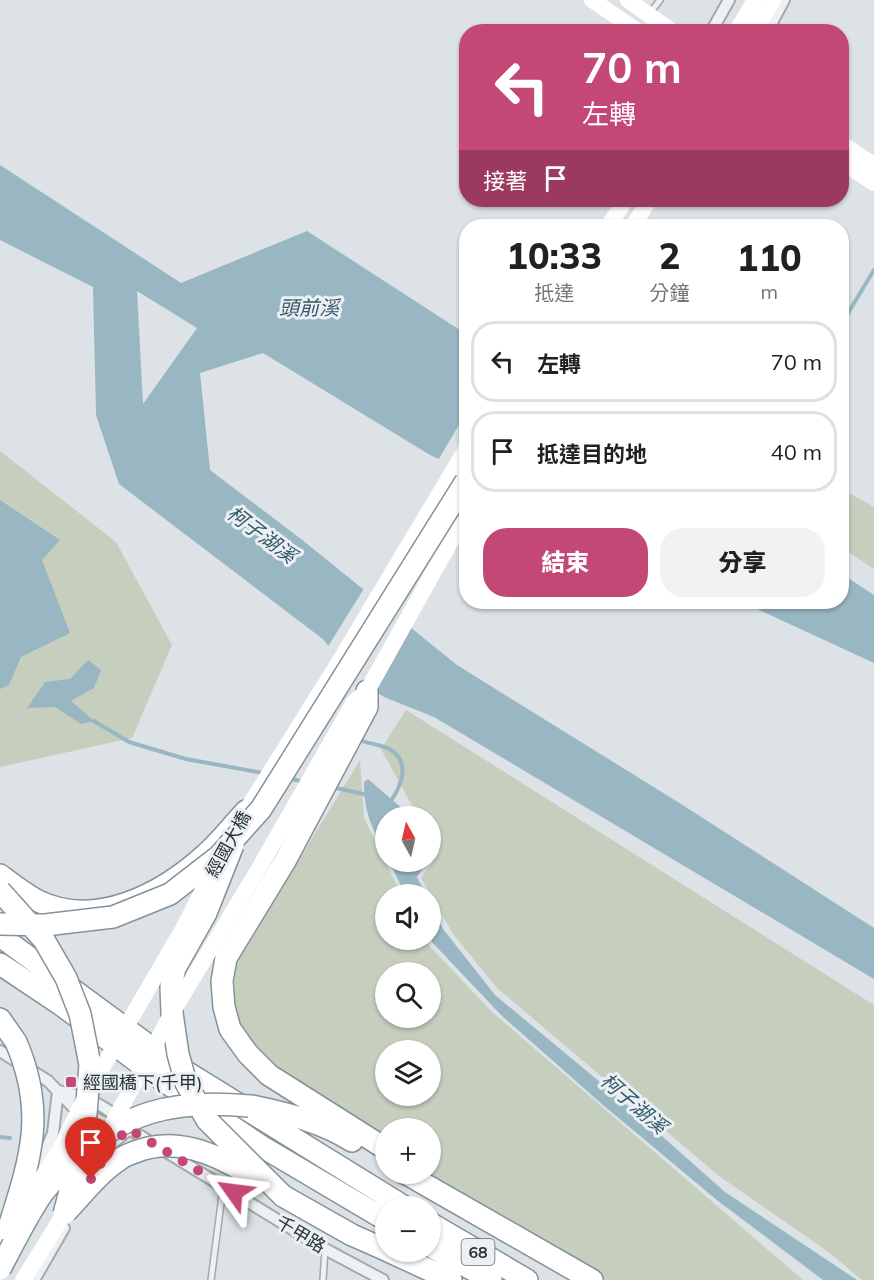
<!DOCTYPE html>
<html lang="zh-TW">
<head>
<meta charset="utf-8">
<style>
  body { margin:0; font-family:Mulish,"Noto Sans TC",sans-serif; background:#f2f2f2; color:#202124; height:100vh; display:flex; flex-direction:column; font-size:22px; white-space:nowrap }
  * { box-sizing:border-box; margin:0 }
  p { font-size:20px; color:#757577 }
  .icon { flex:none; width:33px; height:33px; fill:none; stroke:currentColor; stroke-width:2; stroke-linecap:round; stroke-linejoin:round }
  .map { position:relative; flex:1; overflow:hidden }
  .side { position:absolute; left:459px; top:219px; width:390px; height:390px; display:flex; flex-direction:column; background:#fff; border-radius:24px; box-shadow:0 2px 4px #0004 }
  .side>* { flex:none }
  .top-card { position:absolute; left:459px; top:24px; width:390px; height:183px; border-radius:24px; box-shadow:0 2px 4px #0004; background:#c34876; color:#fff; overflow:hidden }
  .needle { width:39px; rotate:352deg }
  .tools { position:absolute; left:375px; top:806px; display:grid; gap:12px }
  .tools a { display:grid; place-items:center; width:66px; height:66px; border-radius:50%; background:#fff; box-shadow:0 2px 4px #0004; font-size:30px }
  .pin { position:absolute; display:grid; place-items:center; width:51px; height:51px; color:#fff; margin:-62px -26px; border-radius:50% 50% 50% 0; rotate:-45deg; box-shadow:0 0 6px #0007 }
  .pin .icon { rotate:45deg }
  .me { position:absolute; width:66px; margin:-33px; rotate:301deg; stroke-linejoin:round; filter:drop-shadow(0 0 4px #0008) }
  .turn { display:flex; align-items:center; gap:21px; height:126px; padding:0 24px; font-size:27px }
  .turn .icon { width:78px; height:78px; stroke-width:2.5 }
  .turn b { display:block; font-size:42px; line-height:51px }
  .then { display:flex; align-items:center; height:57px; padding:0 24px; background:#0003; gap:12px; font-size:22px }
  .eta { display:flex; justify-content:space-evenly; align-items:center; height:102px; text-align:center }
  .eta b { font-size:36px; font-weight:800; line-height:42px }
  .primary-button { display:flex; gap:12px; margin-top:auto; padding:12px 24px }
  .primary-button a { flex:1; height:69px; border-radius:24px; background:#c34876; color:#fff; font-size:24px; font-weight:800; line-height:69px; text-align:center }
  .primary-button a+a { background:#f2f2f2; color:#202124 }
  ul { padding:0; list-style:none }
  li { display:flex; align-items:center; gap:18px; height:81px; margin:0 12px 9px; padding:0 12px; border:3px solid #e0e0e0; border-radius:24px }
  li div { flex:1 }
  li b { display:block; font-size:22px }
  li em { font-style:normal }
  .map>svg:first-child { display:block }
  .green { fill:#c6cebe; fill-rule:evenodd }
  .water { fill:#99b7c3; fill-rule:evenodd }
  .pier { fill:#dce2e5 }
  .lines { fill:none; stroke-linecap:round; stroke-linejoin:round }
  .stream { stroke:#99b7c3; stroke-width:4 }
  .lane-casing { stroke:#a2aaae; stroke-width:8 }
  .street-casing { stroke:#a2aaae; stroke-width:14 }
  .highway-casing { stroke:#85929a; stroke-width:24 }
  .lane { stroke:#eef1f4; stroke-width:5 }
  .street { stroke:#eef1f4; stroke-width:10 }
  .secondary { stroke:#fff; stroke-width:16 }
  .highway { stroke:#fff; stroke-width:21 }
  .highway-bridge-casing { stroke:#85929a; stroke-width:24; stroke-linecap:butt }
  .secondary-bridge { stroke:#fff; stroke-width:16 }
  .highway-bridge { stroke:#fff; stroke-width:21 }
  .route { stroke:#c34876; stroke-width:10; stroke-dasharray:0 18 }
  .poi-dot { fill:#c34876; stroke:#ebf0f3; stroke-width:2 }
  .labels { text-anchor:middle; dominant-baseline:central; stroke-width:6; stroke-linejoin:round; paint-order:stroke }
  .shield { fill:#ebf0f3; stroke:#626b72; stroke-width:1.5 }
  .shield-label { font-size:16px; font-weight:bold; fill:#27323a }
  .street-label { font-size:18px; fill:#27323a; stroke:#ebf0f3 }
  .poi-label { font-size:18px; fill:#27323a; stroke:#ebf0f3; text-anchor:start }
  .water-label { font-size:20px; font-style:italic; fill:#34596b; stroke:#ebf0f3 }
</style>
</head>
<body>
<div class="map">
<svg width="874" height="1280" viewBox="0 0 874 1280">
  <rect width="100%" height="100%" fill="#dce2e5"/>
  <path class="green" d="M0,451L116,542L172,645L132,738L0,767Z
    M849,493L874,507V569L842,548V502Z
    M406,710L874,1005V1280H862L830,1253L719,1176L497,988L453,934L421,878L439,853L431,838L430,816H418L381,749Z
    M360,760L364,818L401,894H386V939H423L491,1011L803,1280H606L461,1199L422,1173H430V1128H386L385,1148L278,1077L236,1020L234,966ZM386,972H430V1017H386ZM386,1050H430V1095H386Z"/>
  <path class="water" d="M0,165L181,283L307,231L466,334V472L430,455L263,353L200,373L210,470L301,539L457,665L681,804L874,928V979L434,717L384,697L347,672L324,640L119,484L96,415L93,287L0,240ZM137,291L197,328L143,404Z
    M0,500L60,540L42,560L70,633L21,657L9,685L0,689Z
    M842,574L874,595V663L742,602H842Z
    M88,660L101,670L94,688L71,701L94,721L81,724L55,707L27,708L45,682L70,679Z
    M368,779L411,816H386L385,854C372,827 364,813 364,782Z
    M389,861H428L417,877L426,894H405Z
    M431,903L443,929L495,995L612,1092L725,1192L857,1280H823L718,1201L603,1105L502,1016L429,939Z"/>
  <path class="pier" d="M466,413V475L437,462Z
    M365,587L412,625L372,692L345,674L327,648Z"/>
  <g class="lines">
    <path class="stream" d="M842,323L874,270
      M94,721L129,742L186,759L263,773
      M361,736L362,741C370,744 384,745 391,750C411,763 401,787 390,802
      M288,778L304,782
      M332,787L368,795
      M0,1137L10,1138"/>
    <defs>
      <path id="lane" d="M650,13L660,0
        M211,1280L223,1188
        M323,1280L325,1249"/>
      <path id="street" d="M711,32L729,0
        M767,32L784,0
        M0,1051L48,1081L73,1107L108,1125L116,1127
        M58,1091C88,1097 109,1106 129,1129L325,1249L383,1280
        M96,1170L113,1143L127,1131
        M34,1179L53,1133L58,1091
        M34,1280L64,1228"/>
      <path id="highway" d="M367,691V707L285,861L226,958L222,981L224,1007L230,1029L248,1054L269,1075L386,1149
        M0,875C12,884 25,894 38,901C96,929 162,894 205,855C220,842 232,826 246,811
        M0,936L175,1065L403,1206
        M0,964L60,1004L158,1077L261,1146L386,1220
        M0,1019L16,1042
        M252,1106C286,1113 322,1122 352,1141
        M405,1173L592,1280
        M430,1223L527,1280
        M430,1246L491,1280
        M388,1251L451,1280"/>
    </defs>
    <use href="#lane" class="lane-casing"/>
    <use href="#street" class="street-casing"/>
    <use href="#highway" class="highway-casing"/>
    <use href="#lane" class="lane"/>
    <use href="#street" class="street"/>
    <path class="secondary" d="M592,0L639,32
      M628,0L673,32
      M736,32L755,0
      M842,144L874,165
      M842,162L874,183
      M608,226L626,200
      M633,226L649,200
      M367,691L466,514
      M246,811L339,662L466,449
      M0,1244L8,1230"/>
    <use href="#highway" class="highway"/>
    <defs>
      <path id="highway-bridge" d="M233,845L206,913L175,968L171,986L172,1013L178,1054L186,1083L207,1120L283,1196L352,1235L386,1250
        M0,891L44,940L66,978L80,1014L86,1044L90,1065L84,1138L64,1214
        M0,924L45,925L113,917L170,894L219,856L261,809L466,481
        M66,1212C83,1194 99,1173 119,1160C123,1156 130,1154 135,1152C175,1136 214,1153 248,1174
        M8,1230C30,1160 47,1114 16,1042
        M0,1269C12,1246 24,1222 38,1200C46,1187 57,1176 68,1165C121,1111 175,1099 249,1106"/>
    </defs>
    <use href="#highway-bridge" class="highway-bridge-casing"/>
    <path class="secondary-bridge" d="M754,32L773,0
      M31,1195L59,1151L87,1094L184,927L219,859
      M23,1280L64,1214L172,1013L261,865L354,702L367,691"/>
    <use href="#highway-bridge" class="highway-bridge"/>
  </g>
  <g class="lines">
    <path class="route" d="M91,1179L113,1143L129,1129L234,1192"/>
  </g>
  <rect class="poi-dot" x="65" y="1076" width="12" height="12" rx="3"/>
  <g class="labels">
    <rect class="shield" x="461.5" y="1239" width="33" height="26" rx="4.5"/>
    <g class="shield-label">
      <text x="478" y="1252">68</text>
    </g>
    <g class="street-label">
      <text transform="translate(228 844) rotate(-61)">經國大橋</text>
      <text transform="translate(301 1234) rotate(31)">千甲路</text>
    </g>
    <g class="poi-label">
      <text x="83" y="1082">經國橋下(千甲)</text>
    </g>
    <g class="water-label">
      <text x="309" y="307">頭前溪</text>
      <text transform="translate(262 534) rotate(37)">柯子湖溪</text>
      <text transform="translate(634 1103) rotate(41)">柯子湖溪</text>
    </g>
  </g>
</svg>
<div class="tools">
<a><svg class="needle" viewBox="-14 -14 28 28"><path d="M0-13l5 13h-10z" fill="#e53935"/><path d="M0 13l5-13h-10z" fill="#757577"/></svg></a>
<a><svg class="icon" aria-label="sound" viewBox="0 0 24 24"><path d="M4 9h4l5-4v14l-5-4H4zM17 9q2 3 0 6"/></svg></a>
<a><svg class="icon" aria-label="search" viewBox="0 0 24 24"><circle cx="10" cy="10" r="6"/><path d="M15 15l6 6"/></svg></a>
<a><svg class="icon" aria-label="layers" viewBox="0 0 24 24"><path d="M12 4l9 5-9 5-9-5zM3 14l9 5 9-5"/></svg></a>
<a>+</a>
<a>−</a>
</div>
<div class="pin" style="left:91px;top:1179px;background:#d93025"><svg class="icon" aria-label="arrive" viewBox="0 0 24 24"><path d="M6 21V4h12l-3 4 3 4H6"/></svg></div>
<svg class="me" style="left:234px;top:1192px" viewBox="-20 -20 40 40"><path d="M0-17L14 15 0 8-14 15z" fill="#c34876" stroke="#fff" stroke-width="4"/></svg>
<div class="top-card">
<div class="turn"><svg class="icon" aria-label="left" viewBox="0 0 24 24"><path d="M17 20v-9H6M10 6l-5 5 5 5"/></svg><div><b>70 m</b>左轉</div></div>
<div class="then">接著<svg class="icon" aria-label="arrive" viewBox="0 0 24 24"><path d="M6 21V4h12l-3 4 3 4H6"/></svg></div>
</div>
<section class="side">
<div class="eta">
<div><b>10:33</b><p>抵達</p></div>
<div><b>2</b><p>分鐘</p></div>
<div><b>110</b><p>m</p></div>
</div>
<ul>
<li><svg class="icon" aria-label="left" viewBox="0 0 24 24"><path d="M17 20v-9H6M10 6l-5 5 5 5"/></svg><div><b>左轉</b></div><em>70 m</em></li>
<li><svg class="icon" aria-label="arrive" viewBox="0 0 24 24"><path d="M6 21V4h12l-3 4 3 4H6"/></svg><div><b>抵達目的地</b></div><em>40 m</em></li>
</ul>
<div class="primary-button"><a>結束</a><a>分享</a></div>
</section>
</div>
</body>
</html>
